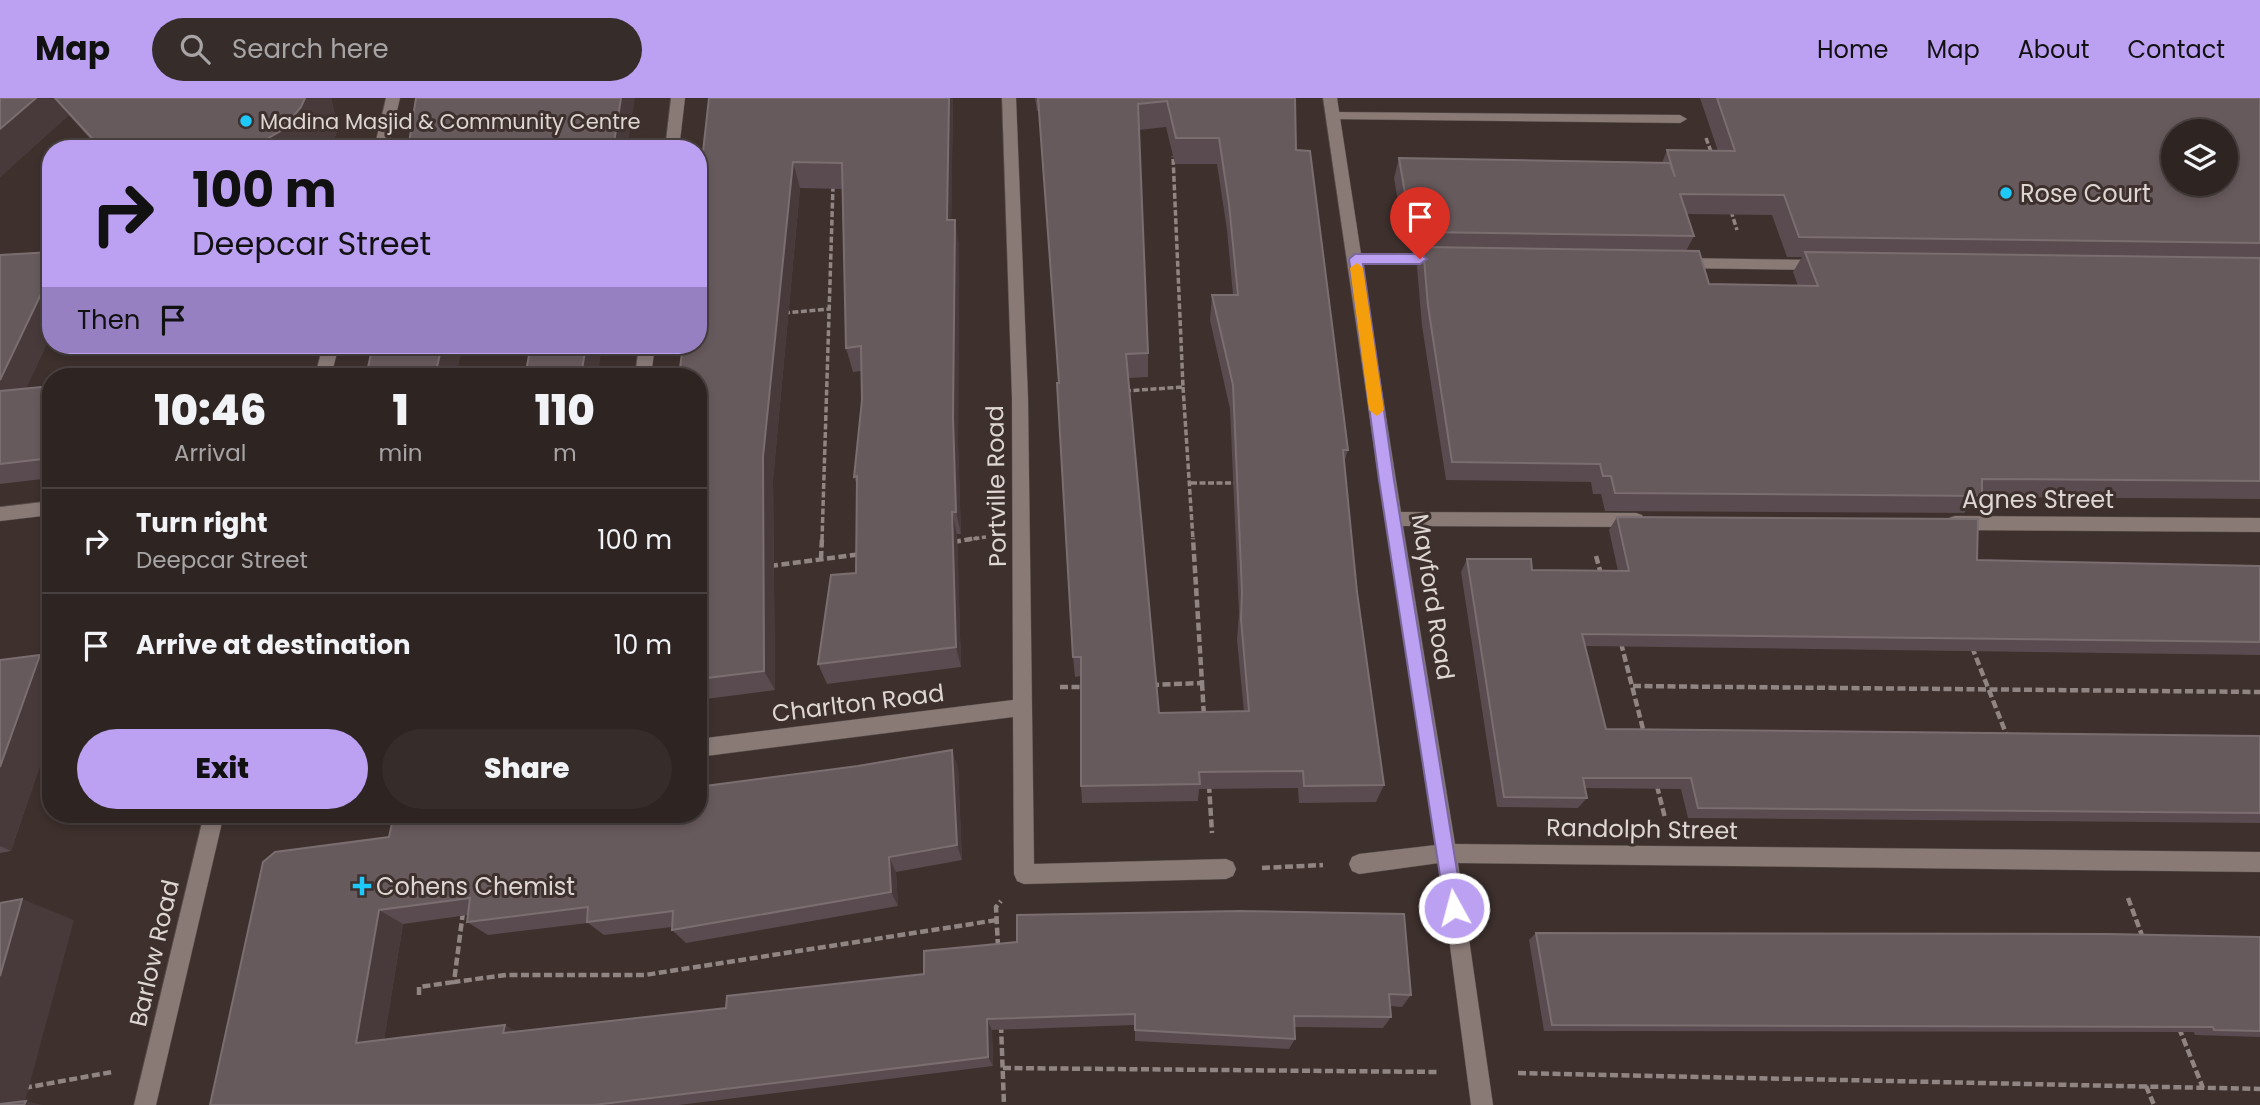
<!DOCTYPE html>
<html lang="en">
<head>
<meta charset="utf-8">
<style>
  body { margin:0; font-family:Poppins,sans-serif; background:#362c2a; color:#f1f3f6; height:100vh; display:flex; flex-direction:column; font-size:26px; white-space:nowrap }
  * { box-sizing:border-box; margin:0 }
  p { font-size:23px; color:#a7a4a5 }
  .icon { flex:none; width:38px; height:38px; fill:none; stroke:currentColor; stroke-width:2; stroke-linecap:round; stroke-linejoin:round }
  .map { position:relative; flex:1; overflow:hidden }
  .details { position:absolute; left:42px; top:270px; width:665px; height:455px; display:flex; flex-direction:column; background:#2e2422; border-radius:28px; box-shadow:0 4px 10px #0003,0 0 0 2px #494140 }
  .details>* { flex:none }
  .top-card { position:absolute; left:42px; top:42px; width:665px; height:214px; border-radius:28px; box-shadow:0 4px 10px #0003,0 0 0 2px #494140; background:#bca0f2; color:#111; overflow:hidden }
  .fabs { position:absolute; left:2161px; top:21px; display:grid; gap:14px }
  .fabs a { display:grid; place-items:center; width:77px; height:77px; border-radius:50%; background:#2e2422; box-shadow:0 4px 10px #0003,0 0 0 2px #494140; font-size:35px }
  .pin { position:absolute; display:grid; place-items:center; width:60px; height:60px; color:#fff; margin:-72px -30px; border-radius:50% 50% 50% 0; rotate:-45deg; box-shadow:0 0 7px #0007 }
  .pin .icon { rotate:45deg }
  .me { position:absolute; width:77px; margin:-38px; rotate:353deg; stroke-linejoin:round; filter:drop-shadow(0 0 5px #0008) }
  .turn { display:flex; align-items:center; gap:24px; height:147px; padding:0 35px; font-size:32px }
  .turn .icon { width:91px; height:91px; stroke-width:2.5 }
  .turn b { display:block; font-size:49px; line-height:60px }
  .then { display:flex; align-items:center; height:66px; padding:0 35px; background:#0003; gap:14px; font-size:26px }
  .eta { display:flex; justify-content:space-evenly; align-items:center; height:119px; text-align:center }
  .eta b { font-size:42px; font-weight:800; line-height:49px }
  .action { display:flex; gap:14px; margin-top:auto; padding:14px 35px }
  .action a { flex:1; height:80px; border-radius:42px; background:#bca0f2; color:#111; font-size:28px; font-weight:800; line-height:80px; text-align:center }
  .action a+a { background:#362c2a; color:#f1f3f6 }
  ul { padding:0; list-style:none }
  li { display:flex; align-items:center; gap:21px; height:105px; padding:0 35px; border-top:2px solid #494140 }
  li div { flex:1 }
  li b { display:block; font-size:26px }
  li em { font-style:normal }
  header { display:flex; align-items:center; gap:42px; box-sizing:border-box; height:98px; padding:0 35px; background:#bca0f2; color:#111 }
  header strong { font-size:33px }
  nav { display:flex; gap:38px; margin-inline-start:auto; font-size:24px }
  .search { width:490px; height:63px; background:#362c2a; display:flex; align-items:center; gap:18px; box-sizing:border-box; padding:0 24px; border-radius:38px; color:#a7a4a5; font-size:26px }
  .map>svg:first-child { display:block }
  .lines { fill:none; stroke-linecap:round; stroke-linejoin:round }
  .lane-casing { stroke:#574d4a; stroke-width:1 }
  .street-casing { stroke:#574d4a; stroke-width:1 }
  .path-far1 { stroke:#908582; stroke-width:3.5; stroke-dasharray:6 2.5; stroke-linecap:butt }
  .path { stroke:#908582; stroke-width:4.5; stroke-dasharray:8 3.5; stroke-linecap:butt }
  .lane { fill:#897a76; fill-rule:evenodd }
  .street { fill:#897a76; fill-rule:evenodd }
  .wall { fill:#594b4f; fill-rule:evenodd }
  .shaded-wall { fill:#483a3b }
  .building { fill:#675a5d; stroke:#7a6e70; stroke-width:2; fill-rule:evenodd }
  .route { fill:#bca0f2; stroke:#7a689d; stroke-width:2 }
  .slow { fill:#f59e0b }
  .poi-dot { fill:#1ec9fd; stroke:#3d302d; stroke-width:2.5 }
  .labels { text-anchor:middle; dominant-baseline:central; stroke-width:6; stroke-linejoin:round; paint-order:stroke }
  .far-poi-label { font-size:21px; fill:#ded6d3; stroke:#3d302d; text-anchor:start }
  .poi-label { font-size:24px; fill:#ded6d3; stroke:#3d302d; text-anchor:start }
  .street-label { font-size:24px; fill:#ded6d3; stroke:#3d302d }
</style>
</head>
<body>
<header>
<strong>Map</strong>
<div class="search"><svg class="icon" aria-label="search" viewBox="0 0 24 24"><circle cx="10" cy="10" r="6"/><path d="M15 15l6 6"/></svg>Search here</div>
<nav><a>Home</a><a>Map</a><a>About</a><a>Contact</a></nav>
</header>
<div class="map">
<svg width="2260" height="1007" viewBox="0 0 2260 1007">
  <rect width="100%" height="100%" fill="#3d302d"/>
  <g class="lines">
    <defs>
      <path id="lane" d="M1335,14L1680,17L1687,21L1680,25L1330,21L1328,18Z"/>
      <path id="street" d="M386,0H400L388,51H374Z
        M671,0H685L679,51H665Z
        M1002,0H1016L1028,300L1034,766L1226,761L1233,764L1236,771L1233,778L1226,781L1024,786L1017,783L1014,776L1013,619L698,659V641L1013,602L1012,300Z
        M1323,0H1337L1361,156L1441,157L1448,162L1441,167L1362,166L1401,414L1636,415L1642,417L1644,422L1642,427L1636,429L1403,428L1455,746L2260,754V774L1458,765L1493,1007H1471L1439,765L1359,776L1352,773L1349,766L1352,759L1359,756L1436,747L1379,382Z
        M1679,160L1819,162L1826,167L1819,172L1679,170L1672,165Z
        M323,247H339L331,278H315Z
        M639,247H655L651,278H635Z
        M51,403V417L0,423V409Z
        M1955,418L2260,420V434L1955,432L1949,430L1947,425L1949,420Z
        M204,716H224L156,1007H134Z"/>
    </defs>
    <use href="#lane" class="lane-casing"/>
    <use href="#street" class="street-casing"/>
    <path class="path-far1" d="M1706,40L1713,59
      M1731,113L1737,132
      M784,215L829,211
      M1183,289L1193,442
      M1125,293L1183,289L1173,58
      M1191,385H1239
      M822,442L833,88
      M965,442L986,439"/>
    <path class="path" d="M953,444L977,440
      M1596,458L1601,476
      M821,461L822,440
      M770,468L861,456
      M1621,545L1644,635
      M1972,549L2007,638
      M1202,585L1204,619
      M1151,587L1202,585L1193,440
      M1633,588L2260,594
      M1060,589H1086
      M1209,687L1212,735
      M1657,688L1665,720
      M1262,770L1323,767
      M2128,800L2143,840
      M463,814L454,884L506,877H645L997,822
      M998,849L996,809L1001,803
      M419,897V889L454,884
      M1001,927L1004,1007
      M2179,930L2203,990
      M1003,970L1439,974
      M1518,975L2260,991
      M2146,988L2154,1007
      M24,990L112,974"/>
    <use href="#lane" class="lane"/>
    <use href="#street" class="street"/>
  </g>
  <path class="wall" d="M0,0H331L338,30L331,51H99L69,17L0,79Z
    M709,0H953L951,122L959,147L958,344L961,436H957L961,569L827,586L818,566L856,475L857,387L854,379L862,302L861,273L853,274L846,250L842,91L800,90L773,382L775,592L698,602V278Z
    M1035,0H1295L1296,52L1348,352L1344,365L1357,494L1384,687L1376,704L1299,705L1298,690L1199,691L1198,703L1082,705L1081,688V578L1075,579L1073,559L1059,285L1039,13H1037ZM1166,29L1175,66H1217L1227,132L1233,197H1212L1210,222L1230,311L1239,515L1237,542L1244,614L1159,615L1128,280L1148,279V255L1139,32Z
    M1700,0H2260V401L1980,399L1964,415L1605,413L1601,396H1593L1591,384L1446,382L1422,228L1417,169L1421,154H1416L1414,127H1402L1394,80L1399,60L1662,65L1667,52L1718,53ZM1687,116L1772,117L1787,159H1802L1793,174L1798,188L1709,186L1686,153L1694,138Z
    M51,154V237L26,290L51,288V380L0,386V157Z
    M1617,419L1977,462L2260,468V557L1585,548L1606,631L2260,638V725L1688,720L1681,691L1585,690L1587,700L1578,710L1497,709L1461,474L1467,461L1532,472L1618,473L1609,432Z
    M0,562L51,564V635L11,753L0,755Z
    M958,669L962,762L896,774L898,808L686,845L672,832V829L604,837L588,825L488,837L467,824L468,817L403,826L384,942L518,933L726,910L924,876L1411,897L1402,909L1390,908L1391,919L1383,930L1294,929L1295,941L1289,951L1135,943V927L992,932L993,968L679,1007H210L389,739L439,719L444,722Z
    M1536,835L2260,839V939L2195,937L2194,934L1544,933L1529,842Z"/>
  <path class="shaded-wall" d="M36,0H54L69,17L0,79V31Z
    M305,0H331L338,30L331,51H250Z
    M621,0H635L627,51H613Z
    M949,0H953L951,147L947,122Z
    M793,64L800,90L773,382L775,592L764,573L763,359Z
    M955,122L959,147L958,344L961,436L956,414L953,320Z
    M51,175V237L16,312L0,298V282Z
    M442,247H463L456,278H435Z
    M586,247H602L598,278H581Z
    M952,414L957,436L961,569L956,549Z
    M40,557L51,564V635L11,753L0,748V669Z
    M952,652L958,669L962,762L957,747Z
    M889,759L896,774L898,808L891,794Z
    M22,801L74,822L24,1007H0V878Z
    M379,812L403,826L382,955L356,945Z
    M987,921L992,932L993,968L988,959Z
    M505,927L526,938L503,935Z
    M26,1003L43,1007H24Z"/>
  <path class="building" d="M0,0H36L0,31Z
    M55,0H305L301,9L282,32L250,51H102Z
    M416,0H621L613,51H408Z
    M709,0H949L947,122H955L953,320L956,414H952L956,549L818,566L831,477L856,475L857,378L854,379L862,302L861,248L846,250L842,65L793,64L763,359L764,573L698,581V278H679L683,247H698V98Z
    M1038,0H1295L1296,52L1310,53L1348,352H1343L1357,494L1384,687L1304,688L1303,673L1199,674L1200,686L1081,688V559H1073L1057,285H1059ZM1167,3L1176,40H1219L1229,106L1238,197H1212L1233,287L1242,494L1241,521L1249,613L1159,615L1126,256L1148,255L1138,6Z
    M1717,0H2260V145L1799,139L1784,97L1680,96L1694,138L1421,134L1419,107H1407L1399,60L1670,65L1675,79L1667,52L1735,53ZM2174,33H2226V86H2174Z
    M1423,149L1699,153L1709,186L1818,188L1805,154L2260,160V383L1982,381V398L1615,395L1611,378H1603L1600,366L1452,364L1428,208Z
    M51,154V175L0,282V157Z
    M373,247H442L435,278H366Z
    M531,247H586L581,278H525Z
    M51,288V360L0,366V293Z
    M1617,419L1978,421L1977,462L2260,468V544L1582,536L1606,631L2260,638V715L1698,710L1691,680H1583L1587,700L1504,699L1467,461H1531L1532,472L1629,473Z
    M40,557L0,669V562Z
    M952,652L957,747L889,759L891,794L672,832L673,813L587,824L588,809L467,824L470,800L379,812L356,945L487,929L505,927L503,935L726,910L727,898L924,876V853L1017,844V817L1239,813L1404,816L1411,897L1389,896L1391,919L1294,918L1295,941L1135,932V916L987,921L988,959L594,1007H210L263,764L275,754L389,739L392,725L439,719V723L495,716H698V689L858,668Z
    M22,801L0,878V805Z
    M1536,835L2107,836L2260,839V933L2214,932L2213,929L1552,927Z
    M26,1003L24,1007H0V1006Z"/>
  <path class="route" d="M1355,156H1420L1427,161L1420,166H1363L1394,382L1463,810L1460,816L1454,819L1447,816L1445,810L1379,382L1349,161Z"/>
  <path class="slow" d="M1357,165L1363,170L1384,312L1377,318L1369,312L1350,170Z"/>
  <g class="poi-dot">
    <circle cx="246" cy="23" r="7"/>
    <circle cx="2006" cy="95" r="7"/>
    <path d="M358.5 777.5h7v7h7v7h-7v7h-7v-7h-7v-7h7z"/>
  </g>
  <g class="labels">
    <g class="far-poi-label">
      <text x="260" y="23">Madina Masjid &amp; Community Centre</text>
    </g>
    <g class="poi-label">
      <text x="2020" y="95">Rose Court</text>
      <text x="376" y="788">Cohens Chemist</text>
    </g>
    <g class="street-label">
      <text transform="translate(996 388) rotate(-91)">Portville Road</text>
      <text x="2038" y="401">Agnes Street</text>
      <text transform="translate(1433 499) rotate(81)">Mayford Road</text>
      <text transform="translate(858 605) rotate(-7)">Charlton Road</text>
      <text transform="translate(1642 731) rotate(1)">Randolph Street</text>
      <text transform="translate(154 855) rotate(-77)">Barlow Road</text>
    </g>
  </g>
</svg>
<div class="fabs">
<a><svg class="icon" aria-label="layers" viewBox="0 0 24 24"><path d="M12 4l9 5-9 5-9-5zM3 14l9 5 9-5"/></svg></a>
</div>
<div class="pin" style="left:1420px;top:161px;background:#d93025"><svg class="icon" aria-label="arrive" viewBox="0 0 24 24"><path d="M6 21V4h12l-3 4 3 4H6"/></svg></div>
<svg class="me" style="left:1454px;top:810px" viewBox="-20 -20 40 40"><circle r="17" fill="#bca0f2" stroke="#fff" stroke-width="3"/><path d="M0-11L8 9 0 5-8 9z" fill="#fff"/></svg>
<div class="top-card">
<div class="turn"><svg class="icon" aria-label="right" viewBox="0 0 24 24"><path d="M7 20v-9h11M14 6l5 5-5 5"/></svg><div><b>100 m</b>Deepcar Street</div></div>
<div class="then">Then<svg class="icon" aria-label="arrive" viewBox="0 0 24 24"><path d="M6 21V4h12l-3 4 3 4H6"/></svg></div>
</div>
<section class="details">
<div class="eta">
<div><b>10:46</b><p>Arrival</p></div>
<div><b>1</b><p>min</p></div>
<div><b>110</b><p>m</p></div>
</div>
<ul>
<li><svg class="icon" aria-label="right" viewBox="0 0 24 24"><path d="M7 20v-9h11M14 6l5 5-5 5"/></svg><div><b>Turn right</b><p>Deepcar Street</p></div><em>100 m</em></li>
<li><svg class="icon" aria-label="arrive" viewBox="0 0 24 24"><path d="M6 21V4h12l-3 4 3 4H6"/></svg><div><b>Arrive at destination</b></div><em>10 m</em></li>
</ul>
<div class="action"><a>Exit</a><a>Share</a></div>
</section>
</div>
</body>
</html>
